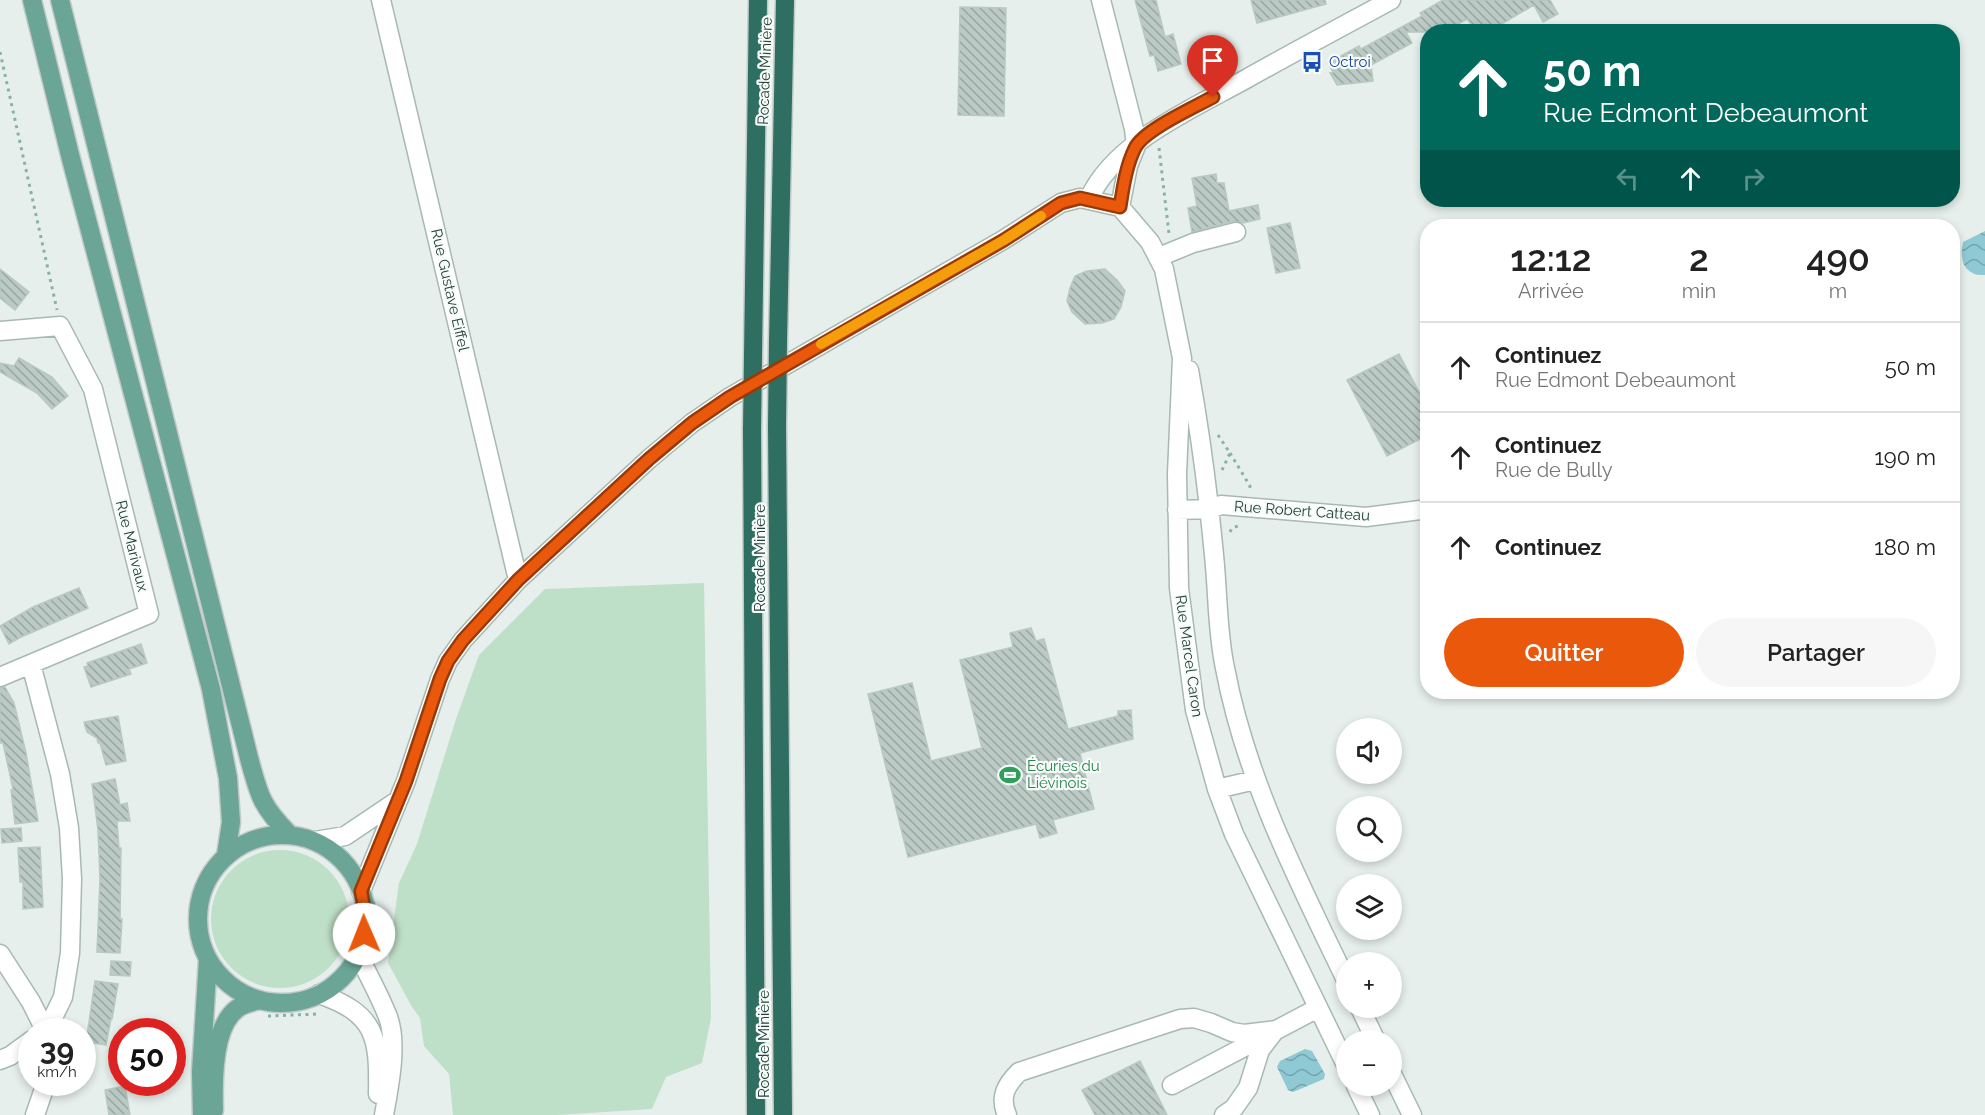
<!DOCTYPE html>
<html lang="fr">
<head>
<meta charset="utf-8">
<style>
  body { margin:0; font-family:Raleway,sans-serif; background:#f6f6f6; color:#222; height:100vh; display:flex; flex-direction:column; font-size:22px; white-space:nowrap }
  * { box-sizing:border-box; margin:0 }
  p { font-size:20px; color:#767676 }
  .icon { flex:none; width:33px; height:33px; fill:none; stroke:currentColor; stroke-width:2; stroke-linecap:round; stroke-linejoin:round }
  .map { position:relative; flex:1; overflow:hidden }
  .side { position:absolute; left:1420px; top:219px; width:540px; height:480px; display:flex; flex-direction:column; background:#fff; border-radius:24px; box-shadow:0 3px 9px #0003 }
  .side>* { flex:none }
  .guide { position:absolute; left:1420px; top:24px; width:540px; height:183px; border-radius:24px; box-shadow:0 3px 9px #0003; background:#00695c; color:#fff; overflow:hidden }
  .buttons { position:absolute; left:1336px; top:718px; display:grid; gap:12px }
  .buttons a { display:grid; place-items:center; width:66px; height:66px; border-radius:50%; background:#fff; box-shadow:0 3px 9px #0003; font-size:30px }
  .speed { position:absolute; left:18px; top:1018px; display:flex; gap:12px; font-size:30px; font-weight:700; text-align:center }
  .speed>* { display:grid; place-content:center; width:78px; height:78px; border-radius:50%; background:#fff; box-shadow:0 3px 9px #0003; line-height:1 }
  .speed small { font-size:15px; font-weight:400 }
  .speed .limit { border:9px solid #d22; background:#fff; color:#111 }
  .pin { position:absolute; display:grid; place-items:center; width:51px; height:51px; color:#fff; margin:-62px -26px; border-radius:50% 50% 50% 0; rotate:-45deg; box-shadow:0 0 6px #0007 }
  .pin .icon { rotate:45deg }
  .me { position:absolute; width:66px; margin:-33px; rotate:359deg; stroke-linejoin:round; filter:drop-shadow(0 0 4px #0008) }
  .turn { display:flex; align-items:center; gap:21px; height:126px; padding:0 24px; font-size:27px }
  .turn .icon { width:78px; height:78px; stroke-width:2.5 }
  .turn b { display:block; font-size:42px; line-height:51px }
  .lanes { display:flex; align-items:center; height:57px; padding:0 24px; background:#0003; justify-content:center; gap:30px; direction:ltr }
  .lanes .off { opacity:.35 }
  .eta { display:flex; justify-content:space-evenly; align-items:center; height:102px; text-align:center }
  .eta b { font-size:36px; font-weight:600; line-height:42px }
  .action { display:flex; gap:12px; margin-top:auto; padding:12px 24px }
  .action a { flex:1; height:69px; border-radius:36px; background:#ea580c; color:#fff; font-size:24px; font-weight:600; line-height:69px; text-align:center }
  .action a+a { background:#f6f6f6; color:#222 }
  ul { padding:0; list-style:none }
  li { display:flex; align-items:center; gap:18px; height:90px; padding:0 24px; border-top:2px solid #e0e0e0 }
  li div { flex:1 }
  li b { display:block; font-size:22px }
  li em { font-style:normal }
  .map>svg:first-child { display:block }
  .grass { fill:#bfe0c8 }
  .water { fill:url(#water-waves) }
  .building { fill:url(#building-back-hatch); stroke:#b8c9c2; stroke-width:1.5 }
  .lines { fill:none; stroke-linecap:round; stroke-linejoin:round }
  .minor-casing { stroke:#a8b8b2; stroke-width:21 }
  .major-casing { stroke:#c2cac8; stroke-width:21 }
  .highway-casing { stroke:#c2cac8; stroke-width:21 }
  .path { stroke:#86b3a5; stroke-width:3; stroke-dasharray:3 4.5; stroke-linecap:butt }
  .minor { stroke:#fff; stroke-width:18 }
  .major { stroke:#6aa596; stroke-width:18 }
  .highway { stroke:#2f6f62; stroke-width:18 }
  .highway-bridge-casing { stroke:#c2cac8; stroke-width:21; stroke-linecap:butt }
  .highway-bridge { stroke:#2f6f62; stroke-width:18 }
  .route-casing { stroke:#983908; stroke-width:15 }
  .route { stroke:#ea580c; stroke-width:10 }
  .slow { stroke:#f59e0b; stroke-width:10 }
  .labels { text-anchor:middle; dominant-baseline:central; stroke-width:4.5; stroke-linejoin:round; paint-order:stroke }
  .transit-label { font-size:15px; fill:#164399; stroke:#f7fbf9; text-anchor:start }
  .street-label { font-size:15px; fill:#24423a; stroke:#f7fbf9 }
  .leisure-label { font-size:15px; fill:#27864d; stroke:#f7fbf9; text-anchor:start }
</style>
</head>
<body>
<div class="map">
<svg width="1985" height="1115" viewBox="0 0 1985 1115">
  <defs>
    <pattern id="water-waves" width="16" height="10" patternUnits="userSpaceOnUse" patternTransform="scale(1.5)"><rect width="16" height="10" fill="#8ec9d4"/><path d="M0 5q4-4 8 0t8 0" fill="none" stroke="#74a5ad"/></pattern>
    <pattern id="building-back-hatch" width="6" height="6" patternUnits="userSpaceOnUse" patternTransform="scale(1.5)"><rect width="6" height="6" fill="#bbcac4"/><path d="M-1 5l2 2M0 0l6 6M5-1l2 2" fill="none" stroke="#98a6a0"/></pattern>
  </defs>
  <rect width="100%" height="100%" fill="#e6efeb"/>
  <path class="grass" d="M704,583L711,1018L702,1063L666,1077L652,1109L557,1115H453L449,1074L424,1046L420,1018L412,1007L388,963L399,883L417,844L456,719L479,655L545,589Z
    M211 919a69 69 0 1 1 138 0a69 69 0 1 1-138 0Z"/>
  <path class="water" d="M1985,231V275C1964,276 1959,260 1963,242Z
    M1305,1049L1312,1051L1325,1074L1324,1079L1293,1092L1288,1090L1277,1067L1280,1061Z"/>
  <path class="building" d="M1135,0H1156L1165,37L1173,34L1181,64L1158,71L1154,55L1150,56Z
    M1251,0H1325L1326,4L1257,23Z
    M1443,0H1550L1558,14L1543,22L1534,5L1488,32H1478L1467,19L1444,32H1406L1412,43L1371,65L1373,81L1337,85L1330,73L1333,72L1328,63L1359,46L1361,49L1422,16L1420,13Z
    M960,7L1006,8L1004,116L958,115Z
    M1216,174L1217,183H1224L1229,211L1258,205L1260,219L1243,223L1233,221L1192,232L1188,208L1197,206L1192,178Z
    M1290,223L1300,268L1276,273L1267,228Z
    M0,269L29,292L15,310L0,298Z
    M1105,269L1117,280L1125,291L1121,307L1114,319L1102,323L1085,324L1072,312L1067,301L1070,288L1075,276L1087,271Z
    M1399,354L1428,409V435L1387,456L1347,380Z
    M19,358L52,377L68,396L52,409L37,393L0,372V363L14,366Z
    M79,588L88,608L21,637L9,644L0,626L33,607Z
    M1031,628L1036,641L1044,639L1068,729L1118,716V711L1131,710L1133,739L1080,753L1094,809L1053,820L1057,833L1040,838L1036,824L908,857L868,694L912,683L931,761L982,748L960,660L1013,647L1010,633Z
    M141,644L147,663L129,669L131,674L91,687L84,667L88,666L87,663Z
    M5,687L14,703L26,753L38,821L15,824L11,790L13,789L3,743H0V688Z
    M118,716L126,761L106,765L100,743H98L97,738L87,732L84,722Z
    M115,779L120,805L127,803L130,821H117L119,848H121L120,919H122L120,953L97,952L100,879L98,830L92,784Z
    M21,828L22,841L2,843L1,829Z
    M40,847L43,907L23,909V882H20L18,848Z
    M111,961L131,962L130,976L110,975Z
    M95,981L118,984L112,1019H111L106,1045L86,1042Z
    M1140,1061L1167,1115H1095L1082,1090Z
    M125,1086L130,1115H109L105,1090Z"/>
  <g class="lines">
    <defs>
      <path id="minor" d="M381,0L518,580
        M1101,0L1134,129L1136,146L1128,166L1120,207
        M1089,199C1114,142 1194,108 1246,79C1294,52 1343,26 1391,0
        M1120,207L1150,242L1164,269L1182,358L1177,474L1179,588L1195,710L1217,789L1234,834L1347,1067
        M1159,257L1193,243L1236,232
        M0,331L60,326L93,389L149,614L0,677
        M1189,370C1200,431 1208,492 1214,555C1218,593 1217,631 1225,668C1246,780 1298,880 1347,982
        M1177,510L1210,509L1221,505L1366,517L1428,509
        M31,664L60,774L69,828L72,879L70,953L63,997L46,1032
        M1217,789L1255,780
        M315,841L345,836L397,801
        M361,891L406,781L440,679L448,661L463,640L518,580L649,459L692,423L730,397L1003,240L1061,203L1080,198L1120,207
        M0,954L31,1002L45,1030L42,1032
        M358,954C368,975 380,996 388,1017C398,1044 389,1087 384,1115
        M319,994C377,1014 379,1038 378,1094
        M1360,1008L1376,1041
        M0,1060L10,1056L32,1040
        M1392,1074L1412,1115
        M1172,1085L1318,1008
        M1356,1086L1370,1115
        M35,1115L46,1083
        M1007,1115C999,1097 1006,1085 1019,1072L1180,1019L1194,1018L1211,1023L1232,1032L1244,1034L1276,1030
        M1224,1115L1234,1108L1248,1088L1260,1050L1273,1033"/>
      <path id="major" d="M32,0L71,159L211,689L228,778L231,822L226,855
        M60,0L249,758C259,795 261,806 289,834
        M198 919a84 84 0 1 1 168 0a84 84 0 1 1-168 0Z
        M214,1110C213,1082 212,1026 238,1008C243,1004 253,1002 260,1000
        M202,1115L201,1072L208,959"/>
      <path id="highway" d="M778,342L785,0
        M753,357L758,0
        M777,426L783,1115
        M752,429L756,1115"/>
    </defs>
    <use href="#minor" class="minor-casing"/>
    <use href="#major" class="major-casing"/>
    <use href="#highway" class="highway-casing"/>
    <path class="path" d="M0,52L57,310
      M1159,148L1169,234
      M1218,435L1230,453L1222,470
      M1230,453L1250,486L1249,491
      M1230,532L1232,528L1241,525
      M370,942C374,929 372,915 374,901
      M268,1016L319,1014"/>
    <use href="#minor" class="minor"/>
    <use href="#major" class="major"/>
    <use href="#highway" class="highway"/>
    <defs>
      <path id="highway-bridge" d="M777,426L778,342
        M752,429L753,357"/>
    </defs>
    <use href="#highway-bridge" class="highway-bridge-casing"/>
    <use href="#highway-bridge" class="highway-bridge"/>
  </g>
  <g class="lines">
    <defs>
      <path id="route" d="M364,934L365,912L361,891L406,781L440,679L448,661L463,640L518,580L649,459L692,423L730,397L1004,240L1061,203L1080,198L1120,207C1123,188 1126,166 1135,148C1144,130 1193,108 1213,97"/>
    </defs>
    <use href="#route" class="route-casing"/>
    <use href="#route" class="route"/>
    <path class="slow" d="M821,344L1004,240L1041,216"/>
  </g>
  <defs>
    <symbol id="bus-bare" viewBox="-9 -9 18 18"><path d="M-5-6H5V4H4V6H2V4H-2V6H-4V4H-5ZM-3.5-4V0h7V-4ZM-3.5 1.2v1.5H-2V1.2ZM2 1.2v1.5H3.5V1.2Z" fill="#1a4fb4" stroke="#f7fbf9" stroke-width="2.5" paint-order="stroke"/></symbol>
    <symbol id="stadium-bare" viewBox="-9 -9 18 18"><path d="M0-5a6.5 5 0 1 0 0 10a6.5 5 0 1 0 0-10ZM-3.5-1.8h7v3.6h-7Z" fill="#2e9e5b" stroke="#f7fbf9" stroke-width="2.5" paint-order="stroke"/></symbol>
  </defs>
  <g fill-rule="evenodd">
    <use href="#bus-bare" x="1297" y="47" width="30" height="30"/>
    <use href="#stadium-bare" x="995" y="760" width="30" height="30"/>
  </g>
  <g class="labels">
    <g class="transit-label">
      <text x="1329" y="62">Octroi</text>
    </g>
    <g class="street-label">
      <text transform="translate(765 71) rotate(-88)">Rocade Minière</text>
      <text transform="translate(450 290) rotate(77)">Rue Gustave Eiffel</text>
      <text transform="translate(1302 511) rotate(4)">Rue Robert Catteau</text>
      <text transform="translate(132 546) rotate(76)">Rue Marivaux</text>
      <text transform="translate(760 558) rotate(-90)">Rocade Minière</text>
      <text transform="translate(1189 656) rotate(82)">Rue Marcel Caron</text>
      <text transform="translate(764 1044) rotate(-90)">Rocade Minière</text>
    </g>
    <g class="leisure-label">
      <text x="1027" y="766">Écuries du<tspan x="1027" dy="17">Liévinois</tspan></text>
    </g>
  </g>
</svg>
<div class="buttons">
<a><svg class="icon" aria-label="sound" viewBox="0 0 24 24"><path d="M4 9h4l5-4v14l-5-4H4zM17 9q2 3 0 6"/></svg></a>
<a><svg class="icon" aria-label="search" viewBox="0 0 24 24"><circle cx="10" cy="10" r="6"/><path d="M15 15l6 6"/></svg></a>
<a><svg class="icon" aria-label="layers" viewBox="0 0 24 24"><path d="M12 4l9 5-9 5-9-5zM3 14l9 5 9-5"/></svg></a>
<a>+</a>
<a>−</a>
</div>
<div class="speed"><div>39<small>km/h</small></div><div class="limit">50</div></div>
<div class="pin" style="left:1213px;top:97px;background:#d93025"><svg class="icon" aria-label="arrive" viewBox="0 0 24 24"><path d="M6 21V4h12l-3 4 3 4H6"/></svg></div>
<svg class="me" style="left:364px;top:934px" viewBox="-20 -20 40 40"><circle r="19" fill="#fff"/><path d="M0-13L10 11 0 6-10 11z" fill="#ea580c"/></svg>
<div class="guide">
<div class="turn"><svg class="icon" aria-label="ahead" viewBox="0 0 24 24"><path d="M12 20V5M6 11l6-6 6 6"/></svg><div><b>50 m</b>Rue Edmont Debeaumont</div></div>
<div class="lanes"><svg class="icon off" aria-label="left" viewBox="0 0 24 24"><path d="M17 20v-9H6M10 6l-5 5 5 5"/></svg><svg class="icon" aria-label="ahead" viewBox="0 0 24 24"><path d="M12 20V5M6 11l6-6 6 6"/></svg><svg class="icon off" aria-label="right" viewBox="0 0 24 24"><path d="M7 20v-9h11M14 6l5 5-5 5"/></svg></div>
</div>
<section class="side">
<div class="eta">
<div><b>12:12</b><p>Arrivée</p></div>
<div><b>2</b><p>min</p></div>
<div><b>490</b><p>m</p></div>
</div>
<ul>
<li><svg class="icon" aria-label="ahead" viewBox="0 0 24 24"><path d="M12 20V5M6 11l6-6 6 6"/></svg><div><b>Continuez</b><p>Rue Edmont Debeaumont</p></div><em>50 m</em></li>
<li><svg class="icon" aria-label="ahead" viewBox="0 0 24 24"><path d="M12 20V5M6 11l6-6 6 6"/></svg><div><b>Continuez</b><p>Rue de Bully</p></div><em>190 m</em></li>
<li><svg class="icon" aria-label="ahead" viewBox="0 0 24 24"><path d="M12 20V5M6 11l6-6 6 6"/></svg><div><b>Continuez</b></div><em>180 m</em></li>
</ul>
<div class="action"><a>Quitter</a><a>Partager</a></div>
</section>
</div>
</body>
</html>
